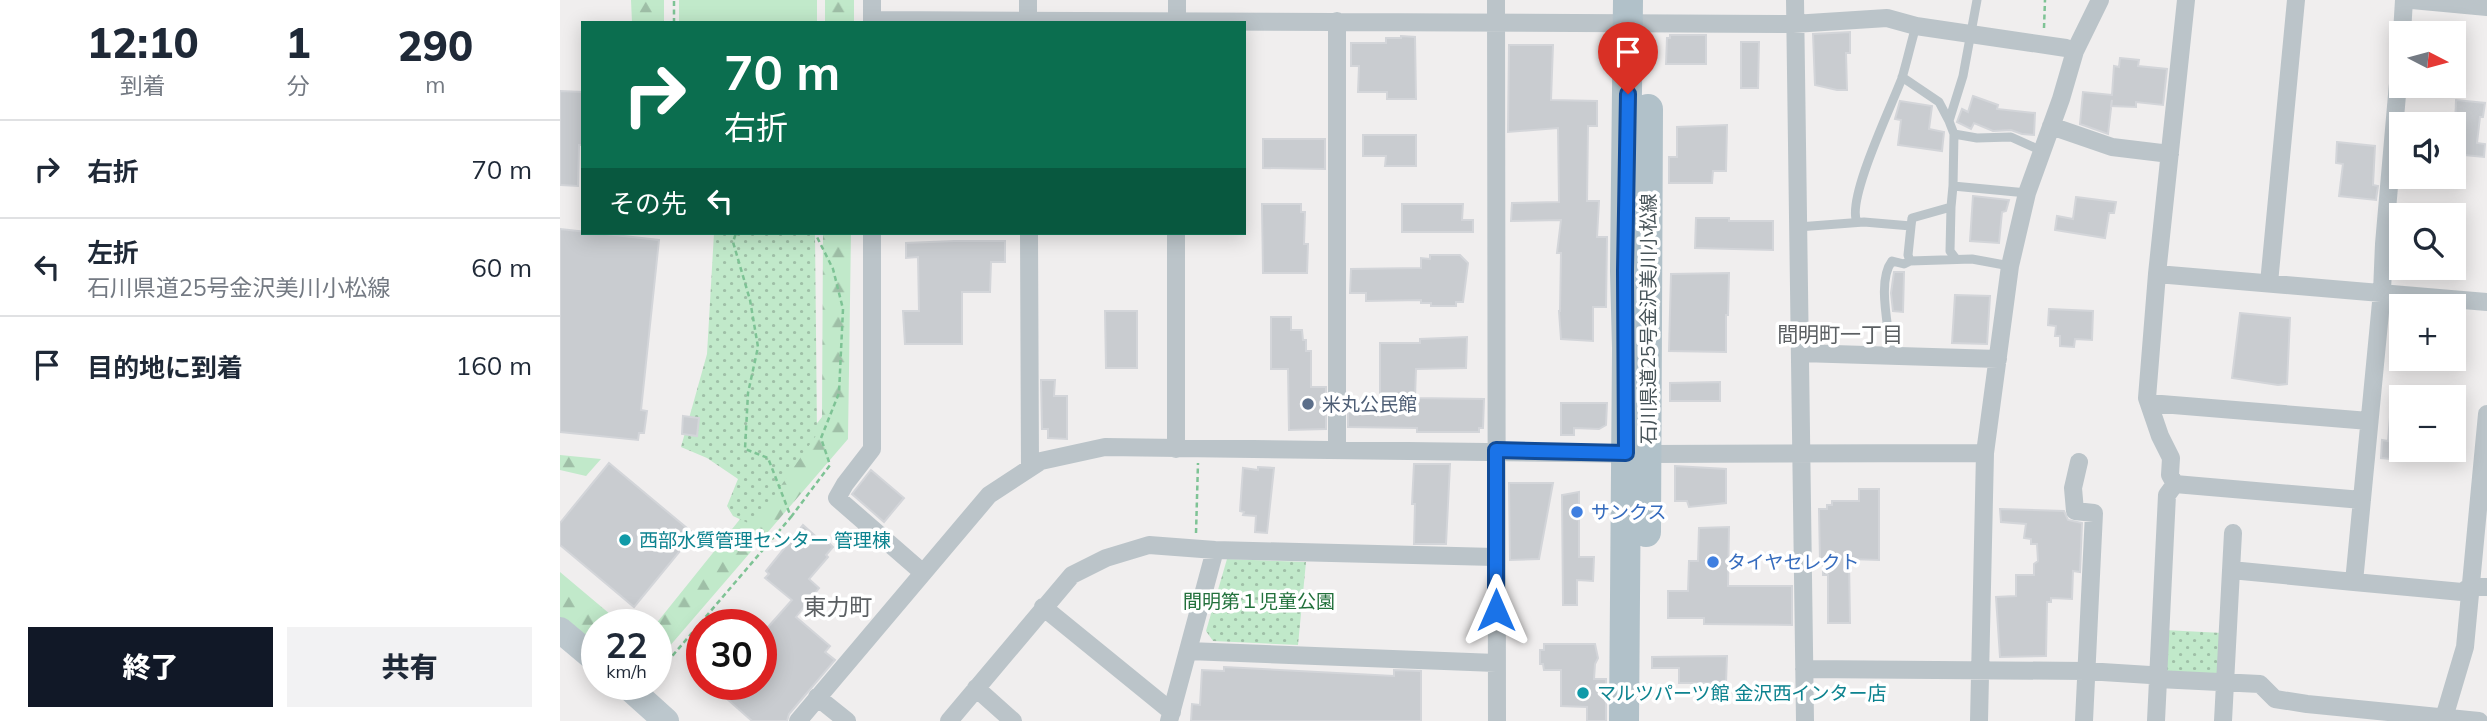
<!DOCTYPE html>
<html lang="ja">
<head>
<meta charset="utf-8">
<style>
  body { margin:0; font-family:Mulish,"Noto Sans JP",sans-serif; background:#f2f2f3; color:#1f2937; height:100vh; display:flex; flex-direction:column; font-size:26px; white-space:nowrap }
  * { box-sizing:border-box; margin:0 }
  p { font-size:23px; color:#747a83 }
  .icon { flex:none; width:38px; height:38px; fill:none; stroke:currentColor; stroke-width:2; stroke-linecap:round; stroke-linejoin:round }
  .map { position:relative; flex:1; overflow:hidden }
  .details { display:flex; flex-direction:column; background:#fff; width:560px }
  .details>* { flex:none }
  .banner { position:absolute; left:21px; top:21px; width:665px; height:214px; border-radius:0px; box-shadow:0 4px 18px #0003; background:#0b6e4f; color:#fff; overflow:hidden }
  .needle { width:46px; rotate:96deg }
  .tools { position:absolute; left:1829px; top:21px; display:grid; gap:14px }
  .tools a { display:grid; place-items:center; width:77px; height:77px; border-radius:0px; background:#fff; box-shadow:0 4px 18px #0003; font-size:35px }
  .speed { position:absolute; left:21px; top:609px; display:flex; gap:14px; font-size:35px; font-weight:700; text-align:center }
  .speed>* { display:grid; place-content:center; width:91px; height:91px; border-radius:50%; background:#fff; box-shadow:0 4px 18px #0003; line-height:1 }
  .speed small { font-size:18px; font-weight:400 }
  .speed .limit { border:10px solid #d22; background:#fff; color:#111 }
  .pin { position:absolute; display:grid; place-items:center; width:60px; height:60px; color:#fff; margin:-72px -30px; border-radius:50% 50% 50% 0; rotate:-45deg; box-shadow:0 0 7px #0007 }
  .pin .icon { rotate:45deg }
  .me { position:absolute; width:77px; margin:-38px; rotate:0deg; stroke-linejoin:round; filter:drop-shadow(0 0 5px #0008) }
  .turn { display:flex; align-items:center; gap:24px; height:147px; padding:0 28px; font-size:32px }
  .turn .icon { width:91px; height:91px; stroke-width:2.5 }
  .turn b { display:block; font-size:49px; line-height:60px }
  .then { display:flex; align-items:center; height:66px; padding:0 28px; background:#0003; gap:14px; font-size:26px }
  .eta { display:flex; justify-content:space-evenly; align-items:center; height:119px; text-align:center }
  .eta b { font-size:42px; font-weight:800; line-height:49px }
  .primary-button { display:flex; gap:14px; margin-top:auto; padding:14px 28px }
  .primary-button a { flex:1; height:80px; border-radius:0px; background:#111827; color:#fff; font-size:28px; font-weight:800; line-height:80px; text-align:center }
  .primary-button a+a { background:#f2f2f3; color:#1f2937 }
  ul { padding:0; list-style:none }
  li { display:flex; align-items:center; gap:21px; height:98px; padding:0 28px; border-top:2px solid #e0e1e3 }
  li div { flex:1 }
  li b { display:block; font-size:26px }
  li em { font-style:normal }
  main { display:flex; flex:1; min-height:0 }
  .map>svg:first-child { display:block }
  .forest { fill:url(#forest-firs) }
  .park { fill:url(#park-dots) }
  .pitch { fill:#c1e9ca }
  .building { fill:#c9ccd0; stroke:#d3d5d9; stroke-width:2 }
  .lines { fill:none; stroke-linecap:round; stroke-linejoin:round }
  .path { stroke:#7ec395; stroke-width:2.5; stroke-dasharray:5 3.5; stroke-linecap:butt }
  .lane { stroke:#bbc4c9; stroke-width:9 }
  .street { stroke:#bbc4c9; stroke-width:18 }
  .secondary { stroke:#bcc7cd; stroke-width:26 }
  .primary { stroke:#b1c1c9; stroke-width:30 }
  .route-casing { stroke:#114b97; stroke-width:18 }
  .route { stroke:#1a73e8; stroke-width:12 }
  .service-dot { fill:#5c6f8a; stroke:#fff; stroke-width:2.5 }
  .shop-dot { fill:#3f7fe0; stroke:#fff; stroke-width:2.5 }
  .culture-dot { fill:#0f9aa8; stroke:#fff; stroke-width:2.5 }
  .labels { text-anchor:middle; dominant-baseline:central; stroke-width:7; stroke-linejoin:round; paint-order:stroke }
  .street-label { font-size:19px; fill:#485459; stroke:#fff }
  .service-label { font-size:19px; fill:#4e5e75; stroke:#fff; text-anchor:start }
  .shop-label { font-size:19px; fill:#366cbe; stroke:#fff; text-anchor:start }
  .culture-label { font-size:19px; fill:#0d838f; stroke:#fff; text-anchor:start }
  .park-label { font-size:19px; fill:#22713c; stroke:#fff }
  .neighbourhood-label { font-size:21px; fill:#5b5f62; stroke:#fff }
  .quarter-label { font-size:23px; fill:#5b5f62; stroke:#fff }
</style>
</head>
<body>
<main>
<section class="details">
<div class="eta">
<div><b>12:10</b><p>到着</p></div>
<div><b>1</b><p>分</p></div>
<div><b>290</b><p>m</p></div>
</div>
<ul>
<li><svg class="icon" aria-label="right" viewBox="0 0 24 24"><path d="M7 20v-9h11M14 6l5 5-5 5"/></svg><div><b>右折</b></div><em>70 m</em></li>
<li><svg class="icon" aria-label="left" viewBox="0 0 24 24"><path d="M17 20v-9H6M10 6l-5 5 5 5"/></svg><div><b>左折</b><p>石川県道25号金沢美川小松線</p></div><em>60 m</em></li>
<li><svg class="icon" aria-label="arrive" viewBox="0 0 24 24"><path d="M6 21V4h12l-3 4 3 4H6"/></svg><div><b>目的地に到着</b></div><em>160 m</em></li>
</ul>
<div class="primary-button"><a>終了</a><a>共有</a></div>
</section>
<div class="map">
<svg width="1927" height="721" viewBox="0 0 1927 721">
  <defs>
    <pattern id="forest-firs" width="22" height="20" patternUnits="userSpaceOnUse" patternTransform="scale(1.75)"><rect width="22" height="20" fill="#c1e9ca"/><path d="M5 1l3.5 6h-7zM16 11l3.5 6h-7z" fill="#9fbfa7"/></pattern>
    <pattern id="park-dots" width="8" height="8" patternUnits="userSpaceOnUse" patternTransform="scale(1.75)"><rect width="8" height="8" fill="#c1e9ca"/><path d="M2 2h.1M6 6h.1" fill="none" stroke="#9fbfa7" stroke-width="1.8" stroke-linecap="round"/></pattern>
  </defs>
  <rect width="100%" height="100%" fill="#f0eeee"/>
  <path class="forest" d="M71,0H104V23H72Z
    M265,0H294V23H265Z
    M263,233H291L288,439L96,662L95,625L262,417Z
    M0,455L41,459L26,476L0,470Z
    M0,572L63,625H37V651L0,621Z"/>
  <path class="park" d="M154,233H255L257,434L204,510L190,524L173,516L167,506L178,479L147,458L121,447L147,354Z
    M667,559L746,562L738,645L653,641L646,631Z
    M1604,630L1663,633L1657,675L1606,673Z"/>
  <path class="pitch" d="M119,0H257V23H119Z"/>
  <path class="building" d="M1290,32V53H1286L1287,90H1277L1255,85L1253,34Z
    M1110,35H1146V64H1106L1107,38H1110Z
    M841,36L855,37L856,99H827V92H798L799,66H791V43H826V38H841Z
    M1181,42H1199L1198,88H1181Z
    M949,45H993L991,100L1037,101V126H1028L1027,201H1039L1037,237H1047L1046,307H1033V341L1001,339L999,311H1000L1001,253H997L1001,220L951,221L952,203L999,202L998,128L948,132Z
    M1560,58L1579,60L1578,66L1607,69L1603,105L1576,102V107L1551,106L1552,100L1548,134L1520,124L1523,92L1552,95L1554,66L1559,67Z
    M0,91L23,92V145H19L18,186L0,185Z
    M1413,96L1438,105L1437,109L1475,113L1474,135L1462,134L1451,130L1433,131L1414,123L1411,129L1397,122L1402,109L1408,112Z
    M1896,100L1925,103L1923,117H1920L1917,143L1925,144L1924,157L1894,154Z
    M1340,101L1372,106L1369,129L1384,132L1382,151L1338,145L1341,120L1335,119Z
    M1167,125L1166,171H1153L1152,183H1109V157H1117V127Z
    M803,135H856V166H825L826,156H803Z
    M703,139H765V169L703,168Z
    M1777,142L1815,146L1813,185L1818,186L1816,200L1779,196L1783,164L1776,163Z
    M1413,196L1449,200L1446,211L1442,212L1439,243L1410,241Z
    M1516,197L1556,202L1554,213H1549L1545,238L1495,230L1497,216L1513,219Z
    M702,204H741V212H745L744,244H748L747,273H703Z
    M842,204H903L902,220H913V232H842Z
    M1136,218H1169V221H1213V250L1135,248Z
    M0,229L99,240L81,410L87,411L84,433H79L78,440L0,432Z
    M394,241H445V262H431L430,292H402V344H345L343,311H359L358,257L346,258V243Z
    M870,255H900L908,263L903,302H896V306H871V303H861V300L806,301V293H790L791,269L861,268V258L870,259Z
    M1334,272H1344L1343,312L1333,311L1331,293Z
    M1169,273L1168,315H1166V352L1109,351L1111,274Z
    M1395,295L1430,296L1427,344L1392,343Z
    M1489,309L1533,311L1532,340L1515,339L1514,347L1500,346V336H1495L1496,326L1488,325Z
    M545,311H577V368H546Z
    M1680,313L1730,318L1727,384L1718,385L1672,378Z
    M711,317H731V330H742L743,340H746V351H751V387H766V429L729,430L728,369H711Z
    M907,337L906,368L856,369L855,398L924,399L923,428H919V432H857V428L788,427V400L820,401V343H860V339Z
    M481,380H495L494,396H507V439L488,438V429H482Z
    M1160,382V401H1110V383Z
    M1832,394H1841V460L1821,458L1822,440L1828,441Z
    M1001,403H1047L1046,425L1039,429L1014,428V435H1001Z
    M123,416L139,418L137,436L122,434Z
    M49,463L134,534L74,607L0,545V523Z
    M854,464H890L886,544H854L855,504H852Z
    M1115,466L1166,469V503L1129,507L1127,501H1115Z
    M698,467L714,468L707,533L695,532L696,516L683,515L684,512L680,511L683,468L698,470Z
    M311,470L344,498L324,522L292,494Z
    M949,483H993L979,559L950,560Z
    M1299,489H1319V560L1289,559L1290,623H1268V575H1263V560H1260L1259,509H1267V505H1272V501H1299Z
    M1019,492V557H1034L1033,581L1017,580V605H1003L1002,495Z
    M1440,509L1504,511L1508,520L1522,523L1520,572L1513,571L1512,599L1491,598V602H1487L1486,656L1440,657L1436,597L1456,596V575H1474V564L1478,561L1477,544H1471V539L1464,538L1466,524L1441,522Z
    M243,525L261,541L264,538L273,547L266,555L268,557L249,579L259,588L236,617L270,646L265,652L275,660L229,714L227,721H192L158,691L164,684H201V635L232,600L205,578L209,574L206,571Z
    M1169,527L1168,586H1232V625L1144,624V618H1108V591H1128L1129,561H1138L1139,528Z
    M984,644H1035L1038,658L1035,664L1034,679H1046V721H1027V707L1001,706V670H984L983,664H980V650H984Z
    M1167,656L1166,683H1119V668H1092V657Z
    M664,667L834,676V670L861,671V721H631L632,704L640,705L642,670L664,671Z"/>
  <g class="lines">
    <path class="path" d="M114,23V0
      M1484,28L1485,0
      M231,517L270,465L261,438L279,393L283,309L273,269L255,233
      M636,533L638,463
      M96,675L231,517L208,458L185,449L188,393L198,347L190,300L173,242L176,233"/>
    <path class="lane" d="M1417,0L1403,76L1389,121L1394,134L1393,186L1467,193
      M1342,77L1379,102L1389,121
      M1394,134L1417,138L1451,137L1482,151
      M1391,207L1390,251L1396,259
      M1297,222C1286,200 1332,105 1342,78C1347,61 1351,43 1356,26
      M1238,227L1304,222L1351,226L1352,218L1391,207L1393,186
      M1350,261L1348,255L1351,226
      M1331,356C1330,330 1316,282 1332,261L1344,264L1350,261L1412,259L1450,266"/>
    <path class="street" d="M468,0V23
      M936,0L937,721
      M1235,0L1245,721
      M1852,0L1927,7
      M312,20L1233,24L1327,18L1356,26L1506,48L1515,51
      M312,23V0
      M617,23V0
      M1842,33L1844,0
      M1841,49L1824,244L1822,292L1794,582L1902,592L1911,586L1927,587
      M1491,126L1552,147L1610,154
      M312,233V449L285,484L277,498L362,572
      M469,233L470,467
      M1597,274L1927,302
      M1709,283L1736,0
      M1240,353L1438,359
      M1589,403L1809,421
      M777,448V21
      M616,449V233
      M1519,462L1513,488L1515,511L1534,513L1524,721
      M1615,484L1802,500
      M1671,570L1794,582
      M483,607L612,712
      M628,651L936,663
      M1244,669L1526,671L1590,675L1598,679L1700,684L1715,699L1747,704L1919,721
      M416,688L453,721
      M257,697L287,721
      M238,721L429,495L481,461L545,447L1088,454L1425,453
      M389,721L512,575L546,558L589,545L655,550L935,557
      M609,721L655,550
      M1419,721L1425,453L1450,266L1467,193L1501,99L1515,51L1540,0
      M1596,721L1607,495L1615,484L1610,475L1611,458L1600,436L1587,398L1597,274L1626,0
      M1663,721L1673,533
      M1883,721L1905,647L1927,414"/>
    <path class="secondary" d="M0,630L37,661
      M65,684L106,721"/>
    <path class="primary" d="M1086,532L1088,109
      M1064,721L1067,348L1065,271L1068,0"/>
  </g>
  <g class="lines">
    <defs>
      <path id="route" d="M936,610V450L1066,453L1065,271L1068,94"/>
    </defs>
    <use href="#route" class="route-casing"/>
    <use href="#route" class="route"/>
  </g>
  <circle class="service-dot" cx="748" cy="404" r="7"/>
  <g class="shop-dot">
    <circle cx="1017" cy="512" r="7"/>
    <circle cx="1153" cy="562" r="7"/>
  </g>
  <g class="culture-dot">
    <circle cx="65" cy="540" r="7"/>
    <circle cx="1023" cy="693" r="7"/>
  </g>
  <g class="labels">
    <g class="street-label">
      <text transform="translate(1088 319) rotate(-90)">石川県道25号金沢美川小松線</text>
    </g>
    <g class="service-label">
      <text x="762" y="404">米丸公民館</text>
    </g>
    <g class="shop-label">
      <text x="1031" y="512">サンクス</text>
      <text x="1167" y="562">タイヤセレクト</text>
    </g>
    <g class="culture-label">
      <text x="79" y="540">西部水質管理センター 管理棟</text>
      <text x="1037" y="693">マルツパーツ館 金沢西インター店</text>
    </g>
    <g class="park-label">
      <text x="699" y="601">間明第１児童公園</text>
    </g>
    <g class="neighbourhood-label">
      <text x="1280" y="334">間明町一丁目</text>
    </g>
    <g class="quarter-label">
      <text x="278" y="606">東力町</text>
    </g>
  </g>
</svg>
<div class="tools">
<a><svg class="needle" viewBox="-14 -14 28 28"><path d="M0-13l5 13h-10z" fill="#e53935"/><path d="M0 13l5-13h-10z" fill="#747a83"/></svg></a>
<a><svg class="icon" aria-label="sound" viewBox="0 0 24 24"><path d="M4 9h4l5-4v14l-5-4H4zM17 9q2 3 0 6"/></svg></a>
<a><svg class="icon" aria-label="search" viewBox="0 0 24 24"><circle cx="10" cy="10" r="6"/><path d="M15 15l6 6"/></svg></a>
<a>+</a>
<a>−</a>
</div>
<div class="speed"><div>22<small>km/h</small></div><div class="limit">30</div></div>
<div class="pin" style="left:1068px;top:94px;background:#d93025"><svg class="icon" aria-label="arrive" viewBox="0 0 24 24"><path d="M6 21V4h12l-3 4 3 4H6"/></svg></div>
<svg class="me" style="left:936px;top:610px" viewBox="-20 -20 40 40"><path d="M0-17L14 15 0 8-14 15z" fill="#1a73e8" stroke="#fff" stroke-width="4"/></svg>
<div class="banner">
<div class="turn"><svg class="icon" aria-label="right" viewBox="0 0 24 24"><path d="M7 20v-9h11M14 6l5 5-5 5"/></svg><div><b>70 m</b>右折</div></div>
<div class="then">その先<svg class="icon" aria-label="left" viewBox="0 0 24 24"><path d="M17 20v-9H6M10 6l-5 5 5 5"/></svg></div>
</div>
</div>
</main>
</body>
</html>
